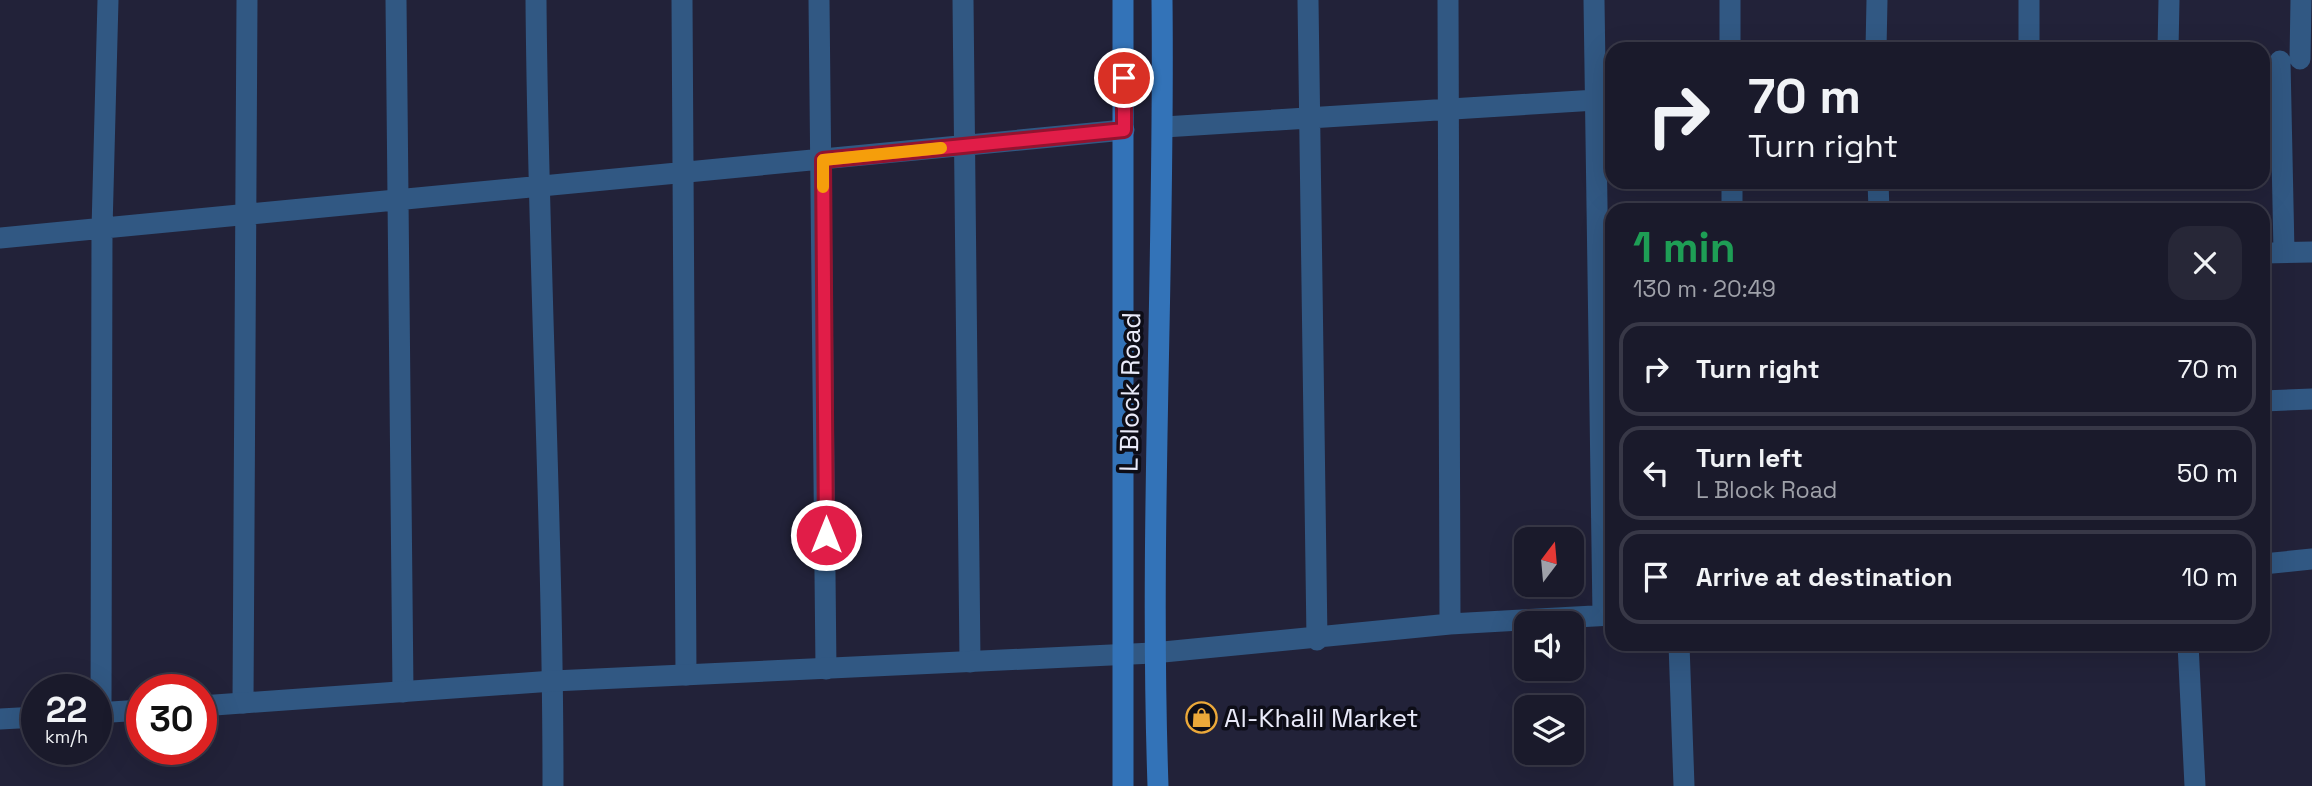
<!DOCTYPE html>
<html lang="en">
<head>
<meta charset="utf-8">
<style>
  body { margin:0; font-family:"Space Grotesk",sans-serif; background:#272737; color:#f1f3f6; height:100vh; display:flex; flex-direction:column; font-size:26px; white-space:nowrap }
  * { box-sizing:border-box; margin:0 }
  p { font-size:23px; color:#9fa1a9 }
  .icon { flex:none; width:38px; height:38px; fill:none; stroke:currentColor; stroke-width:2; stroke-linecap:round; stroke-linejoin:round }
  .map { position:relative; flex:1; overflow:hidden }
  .side { position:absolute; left:1605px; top:203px; width:665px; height:448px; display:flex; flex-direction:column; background:#1a1a2b; border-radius:21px; box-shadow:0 7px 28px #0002,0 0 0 2px #383847 }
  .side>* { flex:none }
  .top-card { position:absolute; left:1605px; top:42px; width:665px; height:147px; border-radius:21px; box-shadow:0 7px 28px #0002,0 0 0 2px #383847; background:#1a1a2b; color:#f1f3f6; overflow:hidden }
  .needle { width:46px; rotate:16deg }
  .fabs { position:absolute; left:1514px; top:527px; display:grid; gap:14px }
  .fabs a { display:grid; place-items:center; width:70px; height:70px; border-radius:14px; background:#1a1a2b; box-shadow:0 7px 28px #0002,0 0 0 2px #383847; font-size:35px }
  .speed { position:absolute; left:21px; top:674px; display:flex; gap:14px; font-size:35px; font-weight:700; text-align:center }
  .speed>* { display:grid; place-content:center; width:91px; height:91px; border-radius:50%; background:#1a1a2b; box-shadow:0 7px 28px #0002,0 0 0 2px #383847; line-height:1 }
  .speed small { font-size:18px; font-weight:400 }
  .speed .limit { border:10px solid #d22; background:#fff; color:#111 }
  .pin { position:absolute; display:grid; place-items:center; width:60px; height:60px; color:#fff; margin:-30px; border:4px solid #fff; border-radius:50%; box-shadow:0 2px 7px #0007 }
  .me { position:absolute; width:77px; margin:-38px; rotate:0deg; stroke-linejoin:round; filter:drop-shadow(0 0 5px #0008) }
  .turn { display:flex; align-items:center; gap:24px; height:147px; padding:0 28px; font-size:32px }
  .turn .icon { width:91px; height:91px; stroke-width:2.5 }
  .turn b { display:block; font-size:49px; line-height:60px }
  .round { display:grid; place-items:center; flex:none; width:74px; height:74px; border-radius:21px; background:#272737 }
  .overview { display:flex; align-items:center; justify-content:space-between; height:119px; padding:0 28px }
  h1 { font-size:42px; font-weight:700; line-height:52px; color:#1e9e55 }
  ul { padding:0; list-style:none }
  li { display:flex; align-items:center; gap:21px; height:94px; margin:0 14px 10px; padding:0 14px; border:4px solid #383847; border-radius:21px }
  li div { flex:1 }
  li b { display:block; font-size:26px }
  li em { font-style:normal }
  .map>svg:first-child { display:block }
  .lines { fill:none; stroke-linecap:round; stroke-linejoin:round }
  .minor { stroke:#315883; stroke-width:21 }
  .tertiary { stroke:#315883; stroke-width:21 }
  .secondary { stroke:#3373b8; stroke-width:21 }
  .route-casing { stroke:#92132f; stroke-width:18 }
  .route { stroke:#e11d48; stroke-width:12 }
  .slow { stroke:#f59e0b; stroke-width:12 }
  .labels { text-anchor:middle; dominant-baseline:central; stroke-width:7; stroke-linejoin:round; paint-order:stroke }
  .street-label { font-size:26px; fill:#e9eaf9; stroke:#0d0d17 }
  .poi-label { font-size:26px; fill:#e9eaf9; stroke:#0d0d17; text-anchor:start }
</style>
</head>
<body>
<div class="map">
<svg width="2312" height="786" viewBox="0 0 2312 786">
  <rect width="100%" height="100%" fill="#222239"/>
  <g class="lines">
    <path class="minor" d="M396,0L403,692
      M536,0C538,262 553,524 553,786
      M682,0L686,675
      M819,0L826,669
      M963,0L970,662
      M1308,0L1317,640
      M1448,0L1450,624
      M1594,0L1603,615
      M1730,0V49
      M2029,0V49
      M1876,49L1877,0
      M2168,49L2169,0
      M2300,59L2301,0
      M2280,61L2284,252
      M1164,127L1612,99
      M1732,182V210
      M1878,182L1879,210
      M0,238L1124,130
      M2263,253L2312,252
      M2263,401L2312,399
      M2263,564L2312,559
      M1679,644L1684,786
      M2188,644L2195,786
      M1153,653L1450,624L1612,615
      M243,703L247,0
      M101,712L102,229L108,0"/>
    <path class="tertiary" d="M201,706L553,681L1153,653
      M96,713L142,710
      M0,719L37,717"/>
    <path class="secondary" d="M1123,786V0
      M1158,786C1149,524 1165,262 1162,0"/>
  </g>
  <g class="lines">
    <defs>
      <path id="route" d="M826,535L823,160L1124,130V78"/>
    </defs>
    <use href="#route" class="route-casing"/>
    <use href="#route" class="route"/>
    <path class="slow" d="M823,187V160L941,148"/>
  </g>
  <defs>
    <symbol id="shop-ring" viewBox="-11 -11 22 22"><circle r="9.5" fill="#0d0d17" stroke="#eca93a" stroke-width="1.5"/><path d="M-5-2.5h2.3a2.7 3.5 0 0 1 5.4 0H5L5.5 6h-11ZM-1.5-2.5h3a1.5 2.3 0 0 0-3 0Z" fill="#eca93a"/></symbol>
  </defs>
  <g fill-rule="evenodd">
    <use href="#shop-ring" x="1184" y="700" width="35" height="35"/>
  </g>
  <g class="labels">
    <g class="street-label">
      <text transform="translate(1130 392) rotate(-89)">L Block Road</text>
    </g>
    <g class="poi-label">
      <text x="1224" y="718">Al-Khalil Market</text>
    </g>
  </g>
</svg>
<div class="fabs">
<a><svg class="needle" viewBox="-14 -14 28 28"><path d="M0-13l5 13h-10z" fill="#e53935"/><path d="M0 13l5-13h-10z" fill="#9fa1a9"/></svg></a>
<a><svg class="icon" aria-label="sound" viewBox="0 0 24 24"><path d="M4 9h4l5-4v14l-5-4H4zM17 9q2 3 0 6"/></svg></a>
<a><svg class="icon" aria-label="layers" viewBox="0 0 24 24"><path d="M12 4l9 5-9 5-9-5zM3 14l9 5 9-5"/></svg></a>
</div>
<div class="speed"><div>22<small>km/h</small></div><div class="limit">30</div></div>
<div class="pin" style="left:1124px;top:78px;background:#d93025"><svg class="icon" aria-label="arrive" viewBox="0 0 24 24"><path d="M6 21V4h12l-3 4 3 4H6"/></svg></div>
<svg class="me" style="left:826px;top:535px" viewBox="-20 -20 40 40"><circle r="17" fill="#e11d48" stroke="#fff" stroke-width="3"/><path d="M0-11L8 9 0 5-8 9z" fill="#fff"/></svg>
<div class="top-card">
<div class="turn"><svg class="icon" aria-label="right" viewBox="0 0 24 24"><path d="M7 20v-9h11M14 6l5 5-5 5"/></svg><div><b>70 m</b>Turn right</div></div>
</div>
<section class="side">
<div class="overview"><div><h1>1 min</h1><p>130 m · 20:49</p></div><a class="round"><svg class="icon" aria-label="close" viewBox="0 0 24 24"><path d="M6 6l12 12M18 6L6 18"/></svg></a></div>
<ul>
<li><svg class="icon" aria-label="right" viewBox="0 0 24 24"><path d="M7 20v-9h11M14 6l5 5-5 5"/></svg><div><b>Turn right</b></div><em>70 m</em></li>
<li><svg class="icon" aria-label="left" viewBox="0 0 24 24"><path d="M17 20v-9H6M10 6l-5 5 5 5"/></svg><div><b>Turn left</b><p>L Block Road</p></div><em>50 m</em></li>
<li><svg class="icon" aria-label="arrive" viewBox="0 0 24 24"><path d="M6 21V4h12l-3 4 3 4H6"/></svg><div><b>Arrive at destination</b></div><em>10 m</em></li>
</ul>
</section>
</div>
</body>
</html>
